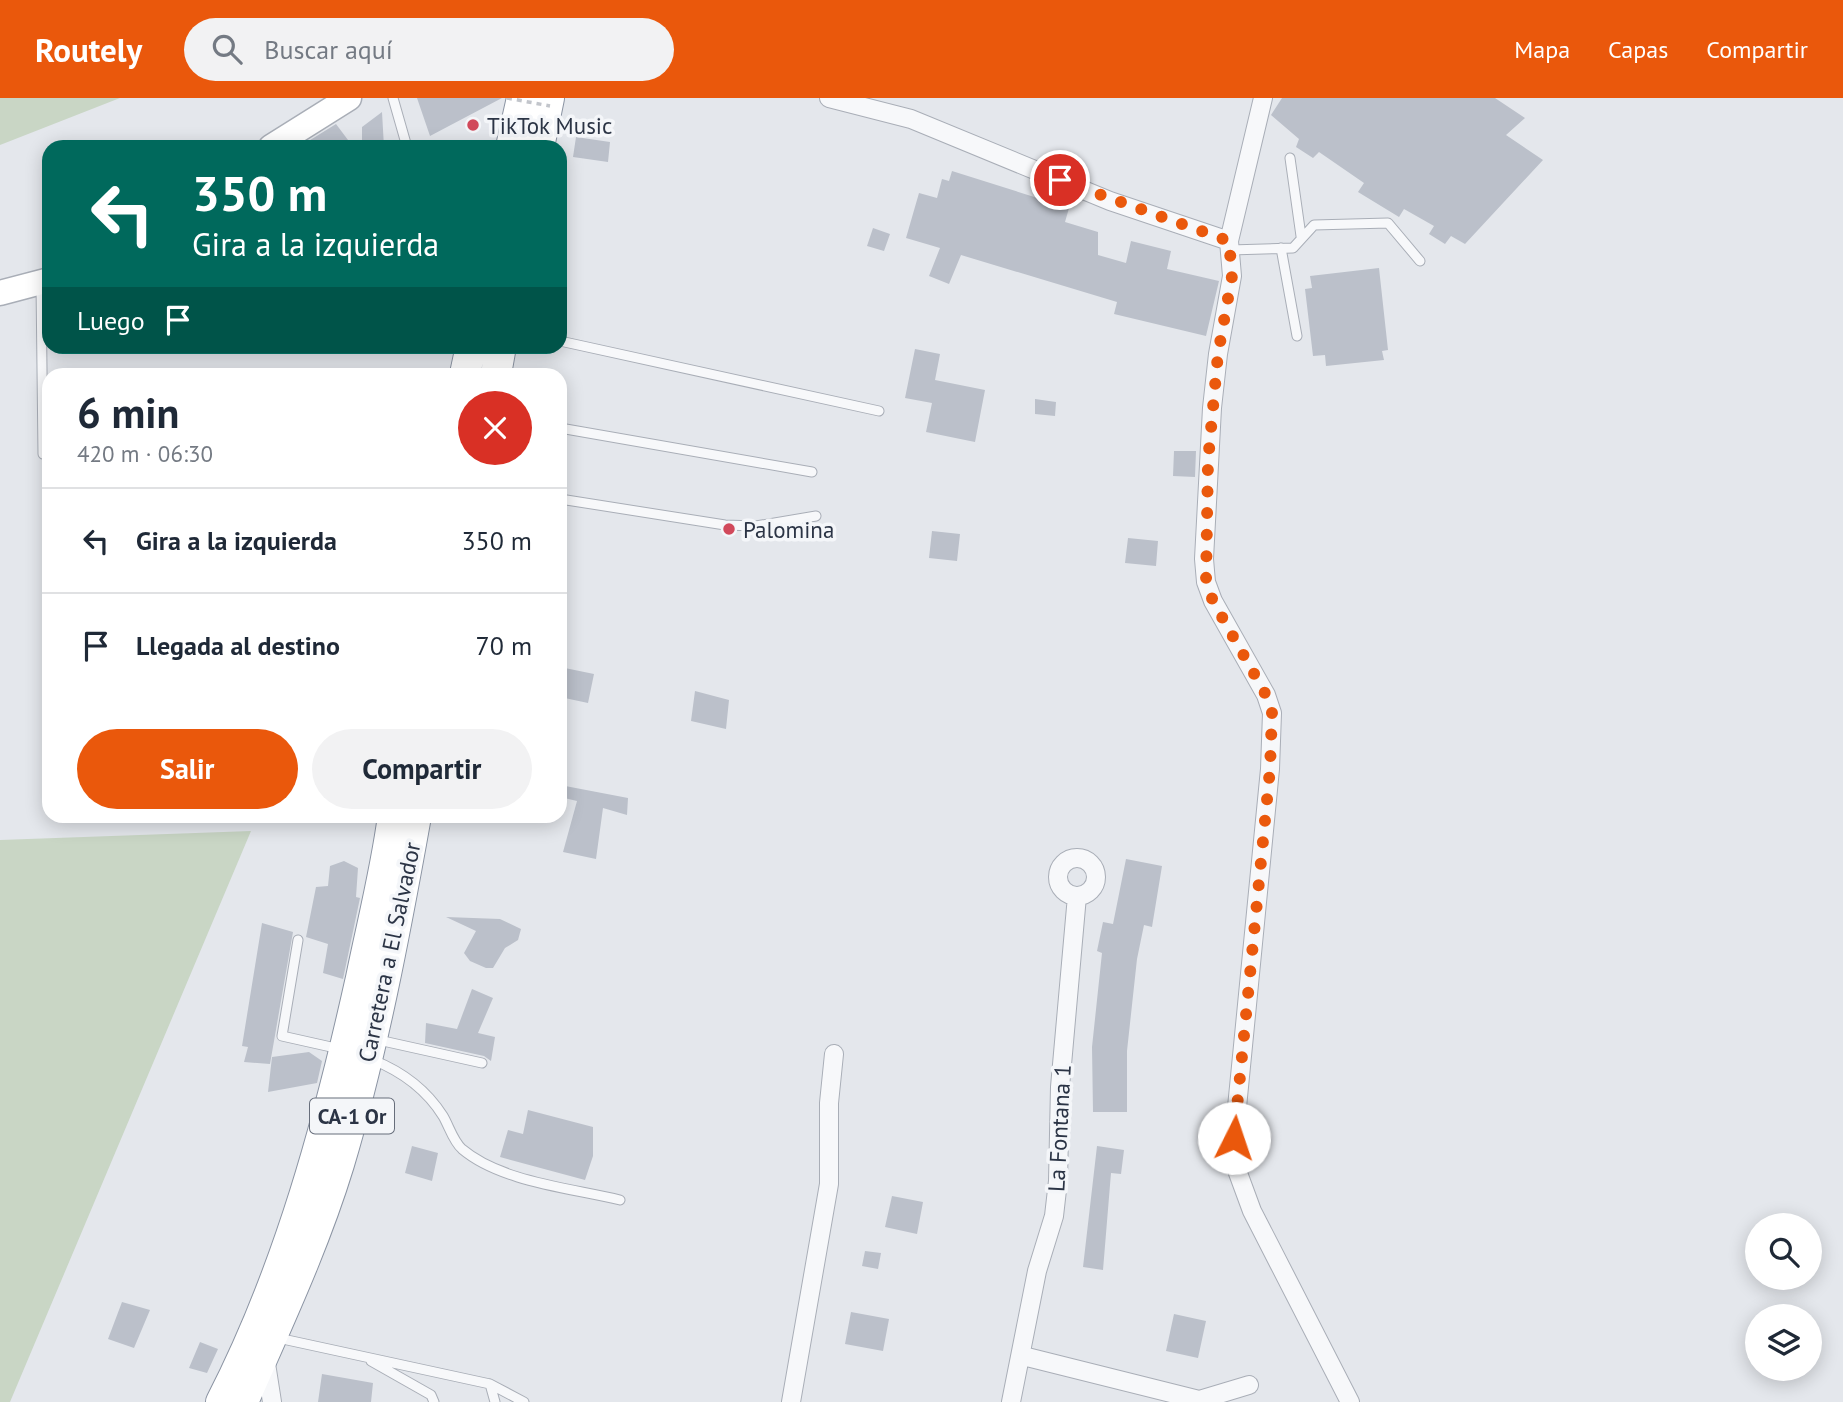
<!DOCTYPE html>
<html lang="es">
<head>
<meta charset="utf-8">
<style>
  body { margin:0; font-family:"PT Sans",sans-serif; background:#f2f2f3; color:#1f2937; height:100vh; display:flex; flex-direction:column; font-size:26px; white-space:nowrap }
  * { box-sizing:border-box; margin:0 }
  p { font-size:23px; color:#747a83 }
  .icon { flex:none; width:38px; height:38px; fill:none; stroke:currentColor; stroke-width:2; stroke-linecap:round; stroke-linejoin:round }
  .map { position:relative; flex:1; overflow:hidden }
  .side { position:absolute; left:42px; top:270px; width:525px; height:455px; display:flex; flex-direction:column; background:#fff; border-radius:21px; box-shadow:0 4px 18px #0003 }
  .side>* { flex:none }
  .hud { position:absolute; left:42px; top:42px; width:525px; height:214px; border-radius:21px; box-shadow:0 4px 18px #0003; background:#00695c; color:#fff; overflow:hidden }
  .fabs { position:absolute; left:1745px; top:1115px; display:grid; gap:14px }
  .fabs a { display:grid; place-items:center; width:77px; height:77px; border-radius:50%; background:#fff; box-shadow:0 4px 18px #0003; font-size:35px }
  .pin { position:absolute; display:grid; place-items:center; width:60px; height:60px; color:#fff; margin:-30px; border:4px solid #fff; border-radius:50%; box-shadow:0 2px 7px #0007 }
  .me { position:absolute; width:77px; margin:-38px; rotate:4deg; stroke-linejoin:round; filter:drop-shadow(0 0 5px #0008) }
  .turn { display:flex; align-items:center; gap:24px; height:147px; padding:0 35px; font-size:32px }
  .turn .icon { width:91px; height:91px; stroke-width:2.5 }
  .turn b { display:block; font-size:49px; line-height:60px }
  .then { display:flex; align-items:center; height:66px; padding:0 35px; background:#0003; gap:14px; font-size:26px }
  .round { display:grid; place-items:center; flex:none; width:74px; height:74px; border-radius:37px; background:#f2f2f3 }
  .summary { display:flex; align-items:center; justify-content:space-between; height:119px; padding:0 35px }
  h1 { font-size:42px; font-weight:800; line-height:52px }
  .primary-button { display:flex; gap:14px; margin-top:auto; padding:14px 35px }
  .primary-button a { flex:1; height:80px; border-radius:42px; background:#ea580c; color:#fff; font-size:28px; font-weight:800; line-height:80px; text-align:center }
  .primary-button a+a { background:#f2f2f3; color:#1f2937 }
  ul { padding:0; list-style:none }
  li { display:flex; align-items:center; gap:21px; height:105px; padding:0 35px; border-top:2px solid #e0e1e3 }
  li div { flex:1 }
  li b { display:block; font-size:26px }
  li em { font-style:normal }
  header { display:flex; align-items:center; gap:42px; box-sizing:border-box; height:98px; padding:0 35px; background:#ea580c; color:#fff }
  header strong { font-size:33px }
  nav { display:flex; gap:38px; margin-inline-start:auto; font-size:24px }
  .search { width:490px; height:63px; background:#f2f2f3; display:flex; align-items:center; gap:18px; box-sizing:border-box; padding:0 24px; border-radius:38px; color:#747a83; font-size:26px }
  .map>svg:first-child { display:block }
  .green { fill:#c9d6c5 }
  .building { fill:#bbc0ca }
  .lines { fill:none; stroke-linecap:round; stroke-linejoin:round }
  .service-casing { stroke:#a9aeb7; stroke-width:11 }
  .minor-casing { stroke:#a9aeb7; stroke-width:20 }
  .secondary-casing { stroke:#a9aeb7; stroke-width:27 }
  .trunk-casing { stroke:#8b94a3; stroke-width:32 }
  .service { stroke:#f7f8fa; stroke-width:9 }
  .minor { stroke:#f7f8fa; stroke-width:18 }
  .secondary { stroke:#fff; stroke-width:24 }
  .trunk { stroke:#fff; stroke-width:30 }
  .path-bridge { stroke:#c2c5cb; stroke-width:3.5; stroke-dasharray:5 5; stroke-linecap:butt }
  .route { stroke:#ea580c; stroke-width:12; stroke-dasharray:0 21.6 }
  .poi-dot { fill:#d1495b; stroke:#f4f6f9; stroke-width:2.5 }
  .labels { text-anchor:middle; dominant-baseline:central; stroke-width:7; stroke-linejoin:round; paint-order:stroke }
  .shield { fill:#f4f6f9; stroke:#676e7b; stroke-width:2 }
  .shield-label { font-size:21px; font-weight:bold; fill:#2b3445 }
  .poi-label { font-size:23px; fill:#2b3445; stroke:#f4f6f9; text-anchor:start }
  .street-label { font-size:23px; fill:#2b3445; stroke:#f4f6f9 }
</style>
</head>
<body>
<header>
<strong>Routely</strong>
<div class="search"><svg class="icon" aria-label="search" viewBox="0 0 24 24"><circle cx="10" cy="10" r="6"/><path d="M15 15l6 6"/></svg>Buscar aquí</div>
<nav><a>Mapa</a><a>Capas</a><a>Compartir</a></nav>
</header>
<div class="map">
<svg width="1843" height="1304" viewBox="0 0 1843 1304">
  <rect width="100%" height="100%" fill="#e4e7ec"/>
  <path class="green" d="M0,0H120L0,47Z
    M251,733L10,1304H0V742Z"/>
  <path class="building" d="M417,0H502L430,38Z
    M1282,0H1495L1525,20L1506,37L1543,62L1465,146L1451,138L1445,146L1429,136L1434,128L1404,111L1399,119L1358,94L1364,85L1319,54L1313,60L1296,49L1299,41L1271,17Z
    M382,14L384,49H362V29Z
    M336,26L348,42L340,49H299Z
    M576,39L610,44L608,64L573,59Z
    M952,73L1069,110L1065,124L1098,134V157L1126,165L1131,143L1171,153L1167,171L1219,183L1206,238L1114,216L1117,204L961,157L949,186L929,178L940,150L906,140L919,95L937,100L942,81L949,83Z
    M873,130L890,136L884,153L867,148Z
    M1379,170L1388,252L1382,253L1384,262L1326,268L1325,257L1313,258L1305,191L1312,190L1310,178Z
    M915,251L940,256L935,282L985,292L975,344L926,334L932,305L905,300Z
    M1035,301L1056,304L1055,318L1035,316Z
    M1174,353H1196L1195,379L1173,378Z
    M932,433L960,436L957,463L929,460Z
    M1128,440L1158,443L1156,468L1125,465Z
    M560,569L594,576L588,605L560,599Z
    M695,593L729,602L726,631L691,623Z
    M560,687L628,700L627,717L603,710L596,761L563,754L577,703L560,699Z
    M1126,761L1162,768L1152,829L1144,827L1137,861L1127,953V1014H1093L1092,949L1102,855L1097,853L1103,824L1113,826Z
    M344,763L358,770L356,799L360,800L343,881L323,875L328,846L306,839L316,789L328,788L330,768Z
    M446,819L500,821L521,831L518,842L505,850L493,870H486L470,863L464,855L476,833Z
    M262,825L293,834L270,966L244,964L248,949L242,948Z
    M472,891L493,900L478,935L495,939L491,963L484,958L425,945L426,925L457,931Z
    M309,954L322,963L317,985L268,994L272,959Z
    M528,1012L593,1029V1058L585,1082L500,1059L508,1032L523,1036Z
    M412,1048L438,1055L432,1083L405,1075Z
    M1097,1048L1124,1052L1121,1076L1111,1075L1103,1172L1083,1169Z
    M892,1098L923,1104L917,1136L885,1129Z
    M865,1153L881,1155L878,1171L862,1168Z
    M122,1204L150,1212L134,1250L108,1241Z
    M851,1214L889,1221L883,1253L845,1246Z
    M1174,1216L1206,1223L1198,1260L1166,1253Z
    M200,1244L218,1251L207,1275L189,1270Z
    M322,1276L373,1285L371,1304H318Z"/>
  <g class="lines">
    <defs>
      <path id="service" d="M393,0L407,49
        M1290,60L1301,138
        M1281,150L1297,238
        M1230,152L1293,150L1314,127L1388,125L1420,163
        M41,186L43,356
        M560,243L879,313
        M560,330L812,374
        M560,401L725,427L756,428L816,418
        M298,842L282,938L340,951
        M374,941L482,965
        M373,962C403,974 426,991 443,1018C449,1028 453,1043 462,1051C501,1084 571,1090 620,1102
        M278,1240L490,1286L524,1304
        M371,1263L431,1297L434,1304
        M490,1286L495,1304"/>
      <path id="minor" d="M829,0L911,21L1110,103L1229,143
        M1263,0L1229,143L1232,178L1218,256L1212,310L1204,461L1206,484L1213,503L1266,597L1272,615L1270,671L1234,1040L1238,1075L1252,1113L1350,1304
        M1058 779a19 19 0 1 1 38 0a19 19 0 1 1-38 0Z
        M1023,1258L1199,1302L1249,1287
        M265,1259L272,1304
        M791,1304L829,1086V1005L834,956
        M1011,1304L1037,1173L1054,1118L1058,1083L1060,989L1077,798"/>
      <path id="secondary" d="M271,49L349,0
        M0,195L49,182"/>
      <path id="trunk" d="M511,49L522,0
        M539,49L549,0
        M465,276L471,248
        M496,276L501,248
        M221,1304C289,1172 329,1024 361,880C372,826 386,772 393,718
        M243,1304C277,1226 314,1148 339,1066C373,952 395,835 416,718"/>
    </defs>
    <use href="#service" class="service-casing"/>
    <use href="#minor" class="minor-casing"/>
    <use href="#secondary" class="secondary-casing"/>
    <use href="#trunk" class="trunk-casing"/>
    <use href="#service" class="service"/>
    <use href="#minor" class="minor"/>
    <use href="#secondary" class="secondary"/>
    <use href="#trunk" class="trunk"/>
    <path class="path-bridge" d="M507,0L550,8"/>
  </g>
  <g class="lines">
    <path class="route" d="M1060,82L1229,143L1232,178L1218,256L1208,363L1206,484L1213,503L1266,597L1272,615L1270,671L1234,1040"/>
  </g>
  <g class="poi-dot">
    <circle cx="473" cy="27" r="7"/>
    <circle cx="729" cy="431" r="7"/>
  </g>
  <g class="labels">
    <rect class="shield" x="310" y="1000.5" width="84" height="35" rx="5"/>
    <g class="shield-label">
      <text x="352" y="1018">CA-1 Or</text>
    </g>
    <g class="poi-label">
      <text x="487" y="27">TikTok Music</text>
      <text x="743" y="431">Palomina</text>
    </g>
    <g class="street-label">
      <text transform="translate(389 854) rotate(-78)">Carretera a El Salvador</text>
      <text transform="translate(1059 1030) rotate(-87)">La Fontana 1</text>
    </g>
  </g>
</svg>
<div class="fabs">
<a><svg class="icon" aria-label="search" viewBox="0 0 24 24"><circle cx="10" cy="10" r="6"/><path d="M15 15l6 6"/></svg></a>
<a><svg class="icon" aria-label="layers" viewBox="0 0 24 24"><path d="M12 4l9 5-9 5-9-5zM3 14l9 5 9-5"/></svg></a>
</div>
<div class="pin" style="left:1060px;top:82px;background:#d93025"><svg class="icon" aria-label="arrive" viewBox="0 0 24 24"><path d="M6 21V4h12l-3 4 3 4H6"/></svg></div>
<svg class="me" style="left:1234px;top:1040px" viewBox="-20 -20 40 40"><circle r="19" fill="#fff"/><path d="M0-13L10 11 0 6-10 11z" fill="#ea580c"/></svg>
<div class="hud">
<div class="turn"><svg class="icon" aria-label="left" viewBox="0 0 24 24"><path d="M17 20v-9H6M10 6l-5 5 5 5"/></svg><div><b>350 m</b>Gira a la izquierda</div></div>
<div class="then">Luego<svg class="icon" aria-label="arrive" viewBox="0 0 24 24"><path d="M6 21V4h12l-3 4 3 4H6"/></svg></div>
</div>
<section class="side">
<div class="summary"><div><h1>6 min</h1><p>420 m · 06:30</p></div><a class="round" style="background:#d93025;color:#fff"><svg class="icon" aria-label="close" viewBox="0 0 24 24"><path d="M6 6l12 12M18 6L6 18"/></svg></a></div>
<ul>
<li><svg class="icon" aria-label="left" viewBox="0 0 24 24"><path d="M17 20v-9H6M10 6l-5 5 5 5"/></svg><div><b>Gira a la izquierda</b></div><em>350 m</em></li>
<li><svg class="icon" aria-label="arrive" viewBox="0 0 24 24"><path d="M6 21V4h12l-3 4 3 4H6"/></svg><div><b>Llegada al destino</b></div><em>70 m</em></li>
</ul>
<div class="primary-button"><a>Salir</a><a>Compartir</a></div>
</section>
</div>
</body>
</html>
